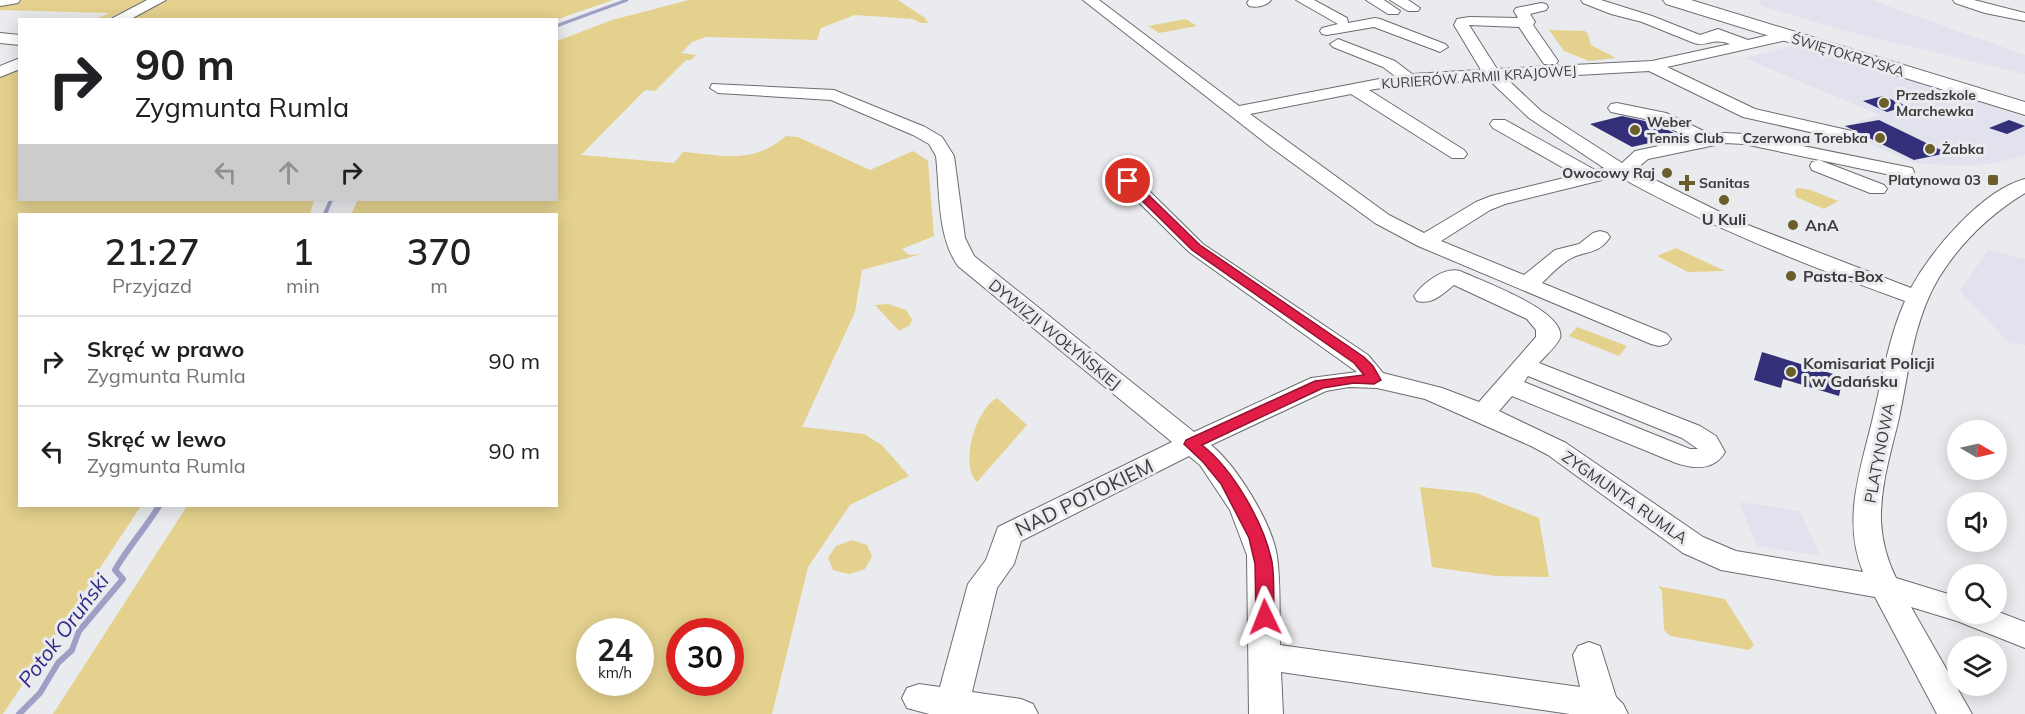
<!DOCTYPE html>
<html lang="pl">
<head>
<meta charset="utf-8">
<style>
  body { margin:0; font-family:Mulish,sans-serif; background:#f6f6f6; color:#202124; height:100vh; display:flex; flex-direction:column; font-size:22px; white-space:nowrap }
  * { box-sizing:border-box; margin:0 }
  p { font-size:20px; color:#757577 }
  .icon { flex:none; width:33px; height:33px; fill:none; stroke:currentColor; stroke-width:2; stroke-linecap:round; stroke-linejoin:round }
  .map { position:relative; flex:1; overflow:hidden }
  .panel { position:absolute; left:18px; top:213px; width:540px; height:294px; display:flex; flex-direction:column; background:#fff; border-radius:0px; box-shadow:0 3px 15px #0003 }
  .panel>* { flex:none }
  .hud { position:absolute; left:18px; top:18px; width:540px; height:183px; border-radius:0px; box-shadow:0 3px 15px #0003; background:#fff; color:#202124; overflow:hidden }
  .needle { width:39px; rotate:99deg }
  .controls { position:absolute; left:1947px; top:420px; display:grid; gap:12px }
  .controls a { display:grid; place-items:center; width:60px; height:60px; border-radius:50%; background:#fff; box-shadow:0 3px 15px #0003; font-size:30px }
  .speed { position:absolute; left:576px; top:618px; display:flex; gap:12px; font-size:30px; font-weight:700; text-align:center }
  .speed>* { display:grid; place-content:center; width:78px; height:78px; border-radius:50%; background:#fff; box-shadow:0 3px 15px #0003; line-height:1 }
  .speed small { font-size:15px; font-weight:400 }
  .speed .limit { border:9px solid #d22; background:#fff; color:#111 }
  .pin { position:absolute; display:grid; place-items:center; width:51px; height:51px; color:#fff; margin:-26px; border:3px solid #fff; border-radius:50%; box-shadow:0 2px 6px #0007 }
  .me { position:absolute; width:66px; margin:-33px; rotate:358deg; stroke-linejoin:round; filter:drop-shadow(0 0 4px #0008) }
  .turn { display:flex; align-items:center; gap:21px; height:126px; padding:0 18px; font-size:27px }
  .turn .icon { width:78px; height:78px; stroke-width:2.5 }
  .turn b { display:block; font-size:42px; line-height:51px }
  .lanes { display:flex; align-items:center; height:57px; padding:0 18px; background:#0003; justify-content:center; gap:30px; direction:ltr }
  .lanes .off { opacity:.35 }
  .eta { display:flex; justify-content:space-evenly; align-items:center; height:102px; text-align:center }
  .eta b { font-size:36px; font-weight:600; line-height:42px }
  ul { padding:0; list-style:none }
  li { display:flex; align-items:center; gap:18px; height:90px; padding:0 18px; border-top:2px solid #e0e0e0 }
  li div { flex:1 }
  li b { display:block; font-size:22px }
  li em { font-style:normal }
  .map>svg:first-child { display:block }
  .built { fill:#e1e2ed }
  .green { fill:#e4d18e; fill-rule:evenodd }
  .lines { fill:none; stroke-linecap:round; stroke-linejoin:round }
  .stream-far2 { stroke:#9da0c4; stroke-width:3 }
  .stream-far1 { stroke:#9da0c4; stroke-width:4 }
  .stream { stroke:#9da0c4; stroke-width:6 }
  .building { fill:#332f78 }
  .minor-casing { stroke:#6c6d70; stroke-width:2 }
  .major-casing { stroke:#6c6d70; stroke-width:2 }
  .minor { fill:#fff; fill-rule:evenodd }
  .major { fill:#fff; fill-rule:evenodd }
  .route { fill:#e11d48; stroke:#92132f; stroke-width:1.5 }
  .poi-dot { fill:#6c5e2b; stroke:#eaebee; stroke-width:2 }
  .labels { text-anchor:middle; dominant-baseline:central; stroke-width:6; stroke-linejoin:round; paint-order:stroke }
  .far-street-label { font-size:14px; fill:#3c3c3d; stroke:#eaebee }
  .far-poi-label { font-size:14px; font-weight:bold; fill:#3c3c3d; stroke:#eaebee; text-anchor:start }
  .poi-label { font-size:16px; font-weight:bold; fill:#3c3c3d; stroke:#eaebee; text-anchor:start }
  .street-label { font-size:16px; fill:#3c3c3d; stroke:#eaebee }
  .near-street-label { font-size:20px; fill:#3c3c3d; stroke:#eaebee }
  .near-water-label { font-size:21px; font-style:italic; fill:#332987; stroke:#eaebee }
</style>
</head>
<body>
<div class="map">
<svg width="2025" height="714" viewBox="0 0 2025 714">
  <rect width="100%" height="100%" fill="#eaebee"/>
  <path class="built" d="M1759,0H1871L2025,55V74L1846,31L1761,6Z
    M1802,44L1953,92L2025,118V155L1994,163L1968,166L1913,163L1835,128L1880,115L1744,58Z
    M1988,250L2025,259V345L2009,343L1960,291Z
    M1739,502L1800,511L1820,556L1757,546Z"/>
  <path class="green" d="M22,0H150L106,19H96L109,13L0,10V4Z
    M169,0H613L555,20H124Z
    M689,0H898L925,18L928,23H921L913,19L855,15L821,28L817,40L706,37L692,42L681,53L696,55L691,60H686L655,91L645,90L581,155L674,163L683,152C724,155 752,165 786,136L798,137L870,170L913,151L928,161L934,236L902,249L909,255L922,254L862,270L855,312L802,427L864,434L882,445L909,476L850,505L808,567L772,714H53L187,506H556V214H351L358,200H556L557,41L612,20ZM590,632H640V682H590ZM680,632H730V682H680Z
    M1186,19L1197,26L1159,33L1148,26Z
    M1549,30L1585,31L1588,34L1591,45L1616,58L1589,61L1564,51Z
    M19,67L20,200H314L310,214H20V506H141L3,714H0V76Z
    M1798,188L1811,190L1838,201L1824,209L1796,197L1795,190Z
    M1676,248L1725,271L1688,272L1657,256Z
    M888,304L906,310L912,319L910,325L899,331L875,305Z
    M1577,327L1627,346L1619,356L1569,336Z
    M997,398L1027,425L977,482C959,464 976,409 997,398Z
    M1420,487L1476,493L1539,518L1549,577L1496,576L1432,567Z
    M852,540L867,545L872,556L865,569L849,574L833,570L828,558L836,546Z
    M1658,586L1725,599L1754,645L1749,650L1670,636L1664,630L1662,591Z"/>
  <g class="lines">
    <path class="stream-far2" d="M556,26L627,0"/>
    <path class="stream-far1" d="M325,214L331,200"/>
    <path class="stream" d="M19,714L40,693L58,663L72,650L79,631L123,579L115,570C128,547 145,529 159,506"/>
  </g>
  <path class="building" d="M1883,96L1907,106L1887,112L1863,101Z
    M1622,116L1654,123L1680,136L1632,147L1590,124Z
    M1879,120L1947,153L1914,160L1845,126Z
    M2009,120L2025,126L2007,134L1989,128Z
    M1762,352L1843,377L1839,396L1783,379L1781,388L1754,380Z"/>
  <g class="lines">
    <defs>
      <path id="minor" d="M0,0H20L18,3L0,6Z
        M147,0H166L129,20H109Z
        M1083,0H1099L1239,106L1395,76L1383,67L1333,47L1330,44L1338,39L1395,61L1412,74L1481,70L1454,25L1457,19L1469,17L1518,18L1514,11L1516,8L1541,3L1546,4L1548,7L1546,10L1530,14L1535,22L1533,25L1558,61L1556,64H1544L1519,27L1469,25L1497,69L1652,61L1730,44C1712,37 1708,47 1694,43L1642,22L1611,14L1583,3L1581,0H1601L1652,16L1700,35L1718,29L1748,40L1786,31L1791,33L1794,36L1791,39L1667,67L1755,109L1856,132L1859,136L1856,140L1850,141L1743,117L1649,71L1507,79L1541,111L1622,163L1635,151L1692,139L1655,121L1611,112L1608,108L1611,104L1617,103L1666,113L1712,135L1725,133L1744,134L1912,168L1914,172L1912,176L1905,178L1744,144L1725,143L1648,159L1635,170L1740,222L1911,288C1931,251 1982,190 2025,179V193C1989,215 1960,243 1938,279C1913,322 1909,371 1899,418C1891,452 1880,486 1881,521C1882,541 1887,560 1896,578L1958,597V614H1996V611L2025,622V648L1957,621L1911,607L1972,714H1937L1875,597L1721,570L1683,553L1548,455L1531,446L1425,399L1377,388L1349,387L1326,391L1211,445C1237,466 1272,523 1277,556C1281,585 1279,616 1280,645L1580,687L1573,655L1578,646L1589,642L1600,646L1616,697L1623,704L1628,714H1570L1281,672L1283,714H1249L1247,555L1230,510L1200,465L1189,456L1021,541L1014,564L997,588L972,692L1021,699L1033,704L1038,714H929L907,708L902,698L907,688L919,684L940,687L968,584L986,560L998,527L1172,442L958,266C937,236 940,192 936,156L929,144L913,135L831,100L718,93L710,88L712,84L834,90L925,127L942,137L954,156L965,238L974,256L1194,432L1311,378L1357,372L1189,252L1112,176L1110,172L1112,168H1126L1203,244L1368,355L1383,373L1442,388L1479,402L1536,337V330L1527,319L1454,285C1442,294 1433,305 1417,301L1414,296C1423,283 1444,267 1460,271C1479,280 1567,311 1560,338C1557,346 1545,356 1539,363L1700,426L1716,436L1725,452C1714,471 1694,469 1676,463L1512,396L1499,411L1566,443L1703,537L1736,551L1863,572C1841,518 1862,466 1874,413C1883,375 1889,337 1905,301C1806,265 1709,227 1618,176L1505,204L1490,210L1441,241L1524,275L1555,250L1579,244L1593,233L1600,231L1607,233L1610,237C1598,256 1583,250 1568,260C1559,266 1550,275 1542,283L1667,334L1671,339L1667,344L1659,346L1651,344L1418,246L1375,223L1272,148ZM1489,80L1529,118L1604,168L1595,170L1505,120H1493L1490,124L1493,128L1576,175L1491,196L1476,202L1424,233L1389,215L1250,114L1351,94L1452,158H1464L1467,154L1464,150L1369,90L1408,84ZM1528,376L1682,438L1698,449H1690L1524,382Z
        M1249,0H1271C1267,6 1256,8 1249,6L1247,3Z
        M1296,0H1314L1347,18L1348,23L1375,18L1380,19L1445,44L1448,47L1440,52L1435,50L1374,27L1327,35L1322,34L1320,31L1322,28L1338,24Z
        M1366,0H1384L1400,11L1398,14H1388Z
        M1390,0H1408L1420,8L1418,11H1408Z
        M1953,0H1974L2025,13V21L1985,13L1955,3Z
        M0,33L20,35V45L0,43Z
        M20,58V69L0,77V66Z
        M1819,160L1884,185L1887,189L1884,193H1870L1812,170L1810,166L1812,162Z"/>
      <path id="major" d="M1663,0H1691L2025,102V115L1666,4Z"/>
    </defs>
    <use href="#minor" class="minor-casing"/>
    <use href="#major" class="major-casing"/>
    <use href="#minor" class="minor"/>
    <use href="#major" class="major"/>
  </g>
  <path class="route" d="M1128,178L1132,179L1200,245L1364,357L1373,366L1381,380L1374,384L1354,383L1323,388L1202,445C1233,469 1264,523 1272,562C1275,580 1273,599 1274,617L1272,622L1265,624L1259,622L1256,617L1255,564L1249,538L1221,484L1203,462L1184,444L1186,440L1315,381L1364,375L1354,363L1192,250L1124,183L1122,181Z"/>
  <g class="poi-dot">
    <circle cx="1884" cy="103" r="6"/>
    <circle cx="1635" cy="130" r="6"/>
    <circle cx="1880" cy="138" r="6"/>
    <circle cx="1930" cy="149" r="6"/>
    <circle cx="1667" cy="173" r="6"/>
    <rect x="1987" y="174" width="12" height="12" rx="3"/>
    <path d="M1684 174h6v6h6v6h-6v6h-6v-6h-6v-6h6z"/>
    <circle cx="1724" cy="200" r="6"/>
    <circle cx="1793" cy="225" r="6"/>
    <circle cx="1791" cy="276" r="6"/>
    <circle cx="1791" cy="372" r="6"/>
  </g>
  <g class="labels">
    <g class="far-street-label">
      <text transform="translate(1848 55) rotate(17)">ŚWIĘTOKRZYSKA</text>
      <text transform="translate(1479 77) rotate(-4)">KURIERÓW ARMII KRAJOWEJ</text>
    </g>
    <g class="far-poi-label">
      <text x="1896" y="95">Przedszkole<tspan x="1896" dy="16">Marchewka</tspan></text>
      <text x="1647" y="122">Weber<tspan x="1647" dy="16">Tennis Club</tspan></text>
      <text x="1868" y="138" text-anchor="end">Czerwona Torebka</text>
      <text x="1942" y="149">Żabka</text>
      <text x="1655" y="173" text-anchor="end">Owocowy Raj</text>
      <text x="1981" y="180" text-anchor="end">Platynowa 03</text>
      <text x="1699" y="183">Sanitas</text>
    </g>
    <g class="poi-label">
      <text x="1724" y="219" text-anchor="middle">U Kuli</text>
      <text x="1805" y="225">AnA</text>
      <text x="1803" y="276">Pasta-Box</text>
      <text x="1803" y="363">Komisariat Policji<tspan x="1803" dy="18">I w Gdańsku</tspan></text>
    </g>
    <g class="street-label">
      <text transform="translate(1055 334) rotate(39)">DYWIZJI WOŁYŃSKIEJ</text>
      <text transform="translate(1879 453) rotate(-79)">PLATYNOWA</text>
      <text transform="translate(1625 497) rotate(35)">ZYGMUNTA RUMLA</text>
    </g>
    <g class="near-street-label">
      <text transform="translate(1084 497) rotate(-26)">NAD POTOKIEM</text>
    </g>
    <g class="near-water-label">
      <text transform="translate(63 630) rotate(-53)">Potok Oruński</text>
    </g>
  </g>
</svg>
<div class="controls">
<a><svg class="needle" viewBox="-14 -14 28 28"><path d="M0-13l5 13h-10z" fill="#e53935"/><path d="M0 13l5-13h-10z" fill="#757577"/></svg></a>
<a><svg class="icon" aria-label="sound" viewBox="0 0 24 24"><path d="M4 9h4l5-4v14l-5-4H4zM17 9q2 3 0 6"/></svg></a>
<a><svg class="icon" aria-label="search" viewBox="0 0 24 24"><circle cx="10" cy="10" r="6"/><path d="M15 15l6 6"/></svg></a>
<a><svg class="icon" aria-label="layers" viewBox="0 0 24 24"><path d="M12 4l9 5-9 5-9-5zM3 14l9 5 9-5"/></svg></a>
</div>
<div class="speed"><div>24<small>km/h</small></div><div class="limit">30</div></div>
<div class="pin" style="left:1128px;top:181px;background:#d93025"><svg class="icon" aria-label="arrive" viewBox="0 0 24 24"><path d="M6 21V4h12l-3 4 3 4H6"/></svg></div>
<svg class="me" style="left:1265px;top:617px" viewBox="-20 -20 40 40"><path d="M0-17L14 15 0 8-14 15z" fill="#e11d48" stroke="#fff" stroke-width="4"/></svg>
<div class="hud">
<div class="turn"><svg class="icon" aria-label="right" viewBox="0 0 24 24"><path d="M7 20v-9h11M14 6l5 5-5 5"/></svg><div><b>90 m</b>Zygmunta Rumla</div></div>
<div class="lanes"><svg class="icon off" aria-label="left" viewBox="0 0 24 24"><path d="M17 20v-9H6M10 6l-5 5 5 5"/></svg><svg class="icon off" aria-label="ahead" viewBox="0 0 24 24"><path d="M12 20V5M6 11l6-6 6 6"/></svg><svg class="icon" aria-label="right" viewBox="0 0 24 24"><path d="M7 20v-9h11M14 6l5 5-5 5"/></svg></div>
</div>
<section class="panel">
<div class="eta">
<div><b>21:27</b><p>Przyjazd</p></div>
<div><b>1</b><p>min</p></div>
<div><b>370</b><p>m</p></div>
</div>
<ul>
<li><svg class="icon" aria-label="right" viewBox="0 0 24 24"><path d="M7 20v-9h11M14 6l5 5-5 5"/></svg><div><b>Skręć w prawo</b><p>Zygmunta Rumla</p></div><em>90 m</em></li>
<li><svg class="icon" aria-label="left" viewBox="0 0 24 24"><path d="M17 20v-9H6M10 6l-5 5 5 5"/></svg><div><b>Skręć w lewo</b><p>Zygmunta Rumla</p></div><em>90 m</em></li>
</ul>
</section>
</div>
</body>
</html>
